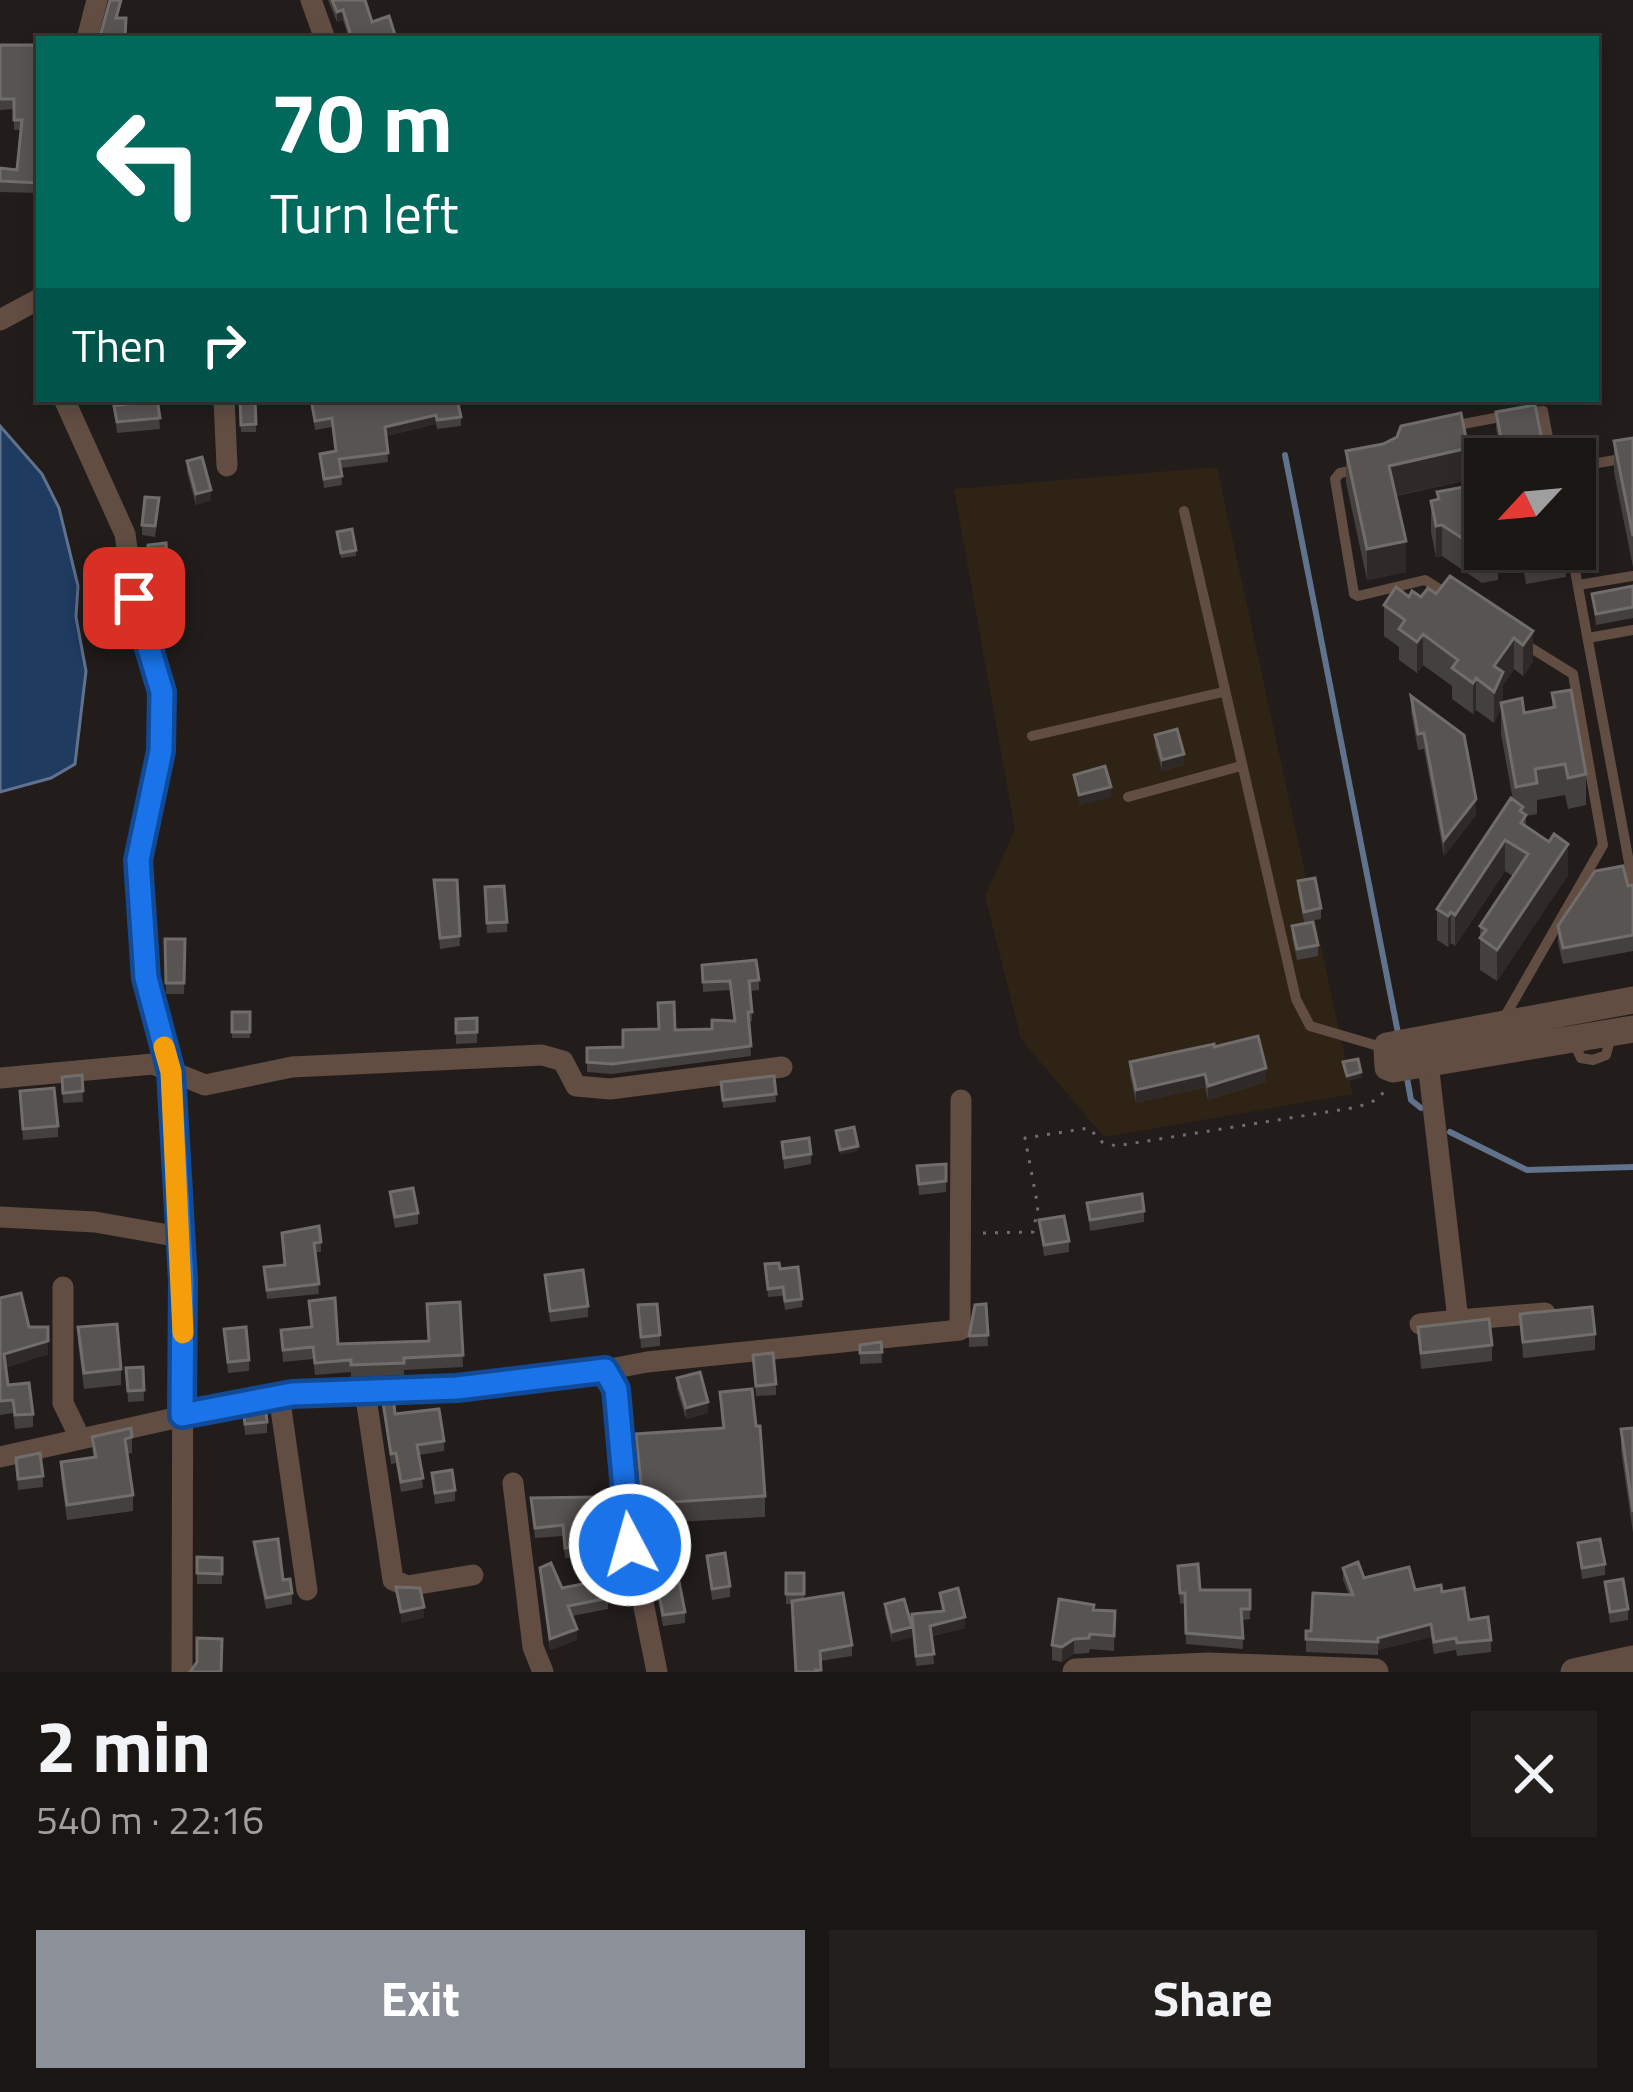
<!DOCTYPE html>
<html lang="en">
<head>
<meta charset="utf-8">
<style>
  body { margin:0; font-family:"Titillium Web",sans-serif; background:#231f1d; color:#f1f3f6; height:100vh; display:flex; flex-direction:column; font-size:45px; white-space:nowrap }
  * { box-sizing:border-box; margin:0 }
  p { font-size:39px; color:#9f9fa0 }
  .icon { flex:none; width:66px; height:66px; fill:none; stroke:currentColor; stroke-width:2; stroke-linecap:round; stroke-linejoin:round }
  .map { position:relative; height:1672px; overflow:hidden }
  .sheet { display:flex; flex-direction:column; background:#1a1614; flex:1 }
  .sheet>* { flex:none }
  .top-card { position:absolute; left:36px; top:36px; width:1563px; height:366px; border-radius:0px; box-shadow:0 6px 18px #0003,0 0 0 3px #383534; background:#00695c; color:#fff; overflow:hidden }
  .needle { width:78px; rotate:244deg }
  .controls { position:absolute; left:1464px; top:438px; display:grid; gap:24px }
  .controls a { display:grid; place-items:center; width:132px; height:132px; border-radius:0px; background:#1a1614; box-shadow:0 6px 18px #0003,0 0 0 3px #383534; font-size:60px }
  .pin { position:absolute; display:grid; place-items:center; width:102px; height:102px; color:#fff; margin:-51px; border-radius:24px; box-shadow:0 6px 18px #0006 }
  .me { position:absolute; width:132px; margin:-66px; rotate:354deg; stroke-linejoin:round; filter:drop-shadow(0 0 9px #0008) }
  .turn { display:flex; align-items:center; gap:42px; height:252px; padding:0 36px; font-size:54px }
  .turn .icon { width:156px; height:156px; stroke-width:2.5 }
  .turn b { display:block; font-size:84px; line-height:102px }
  .then { display:flex; align-items:center; height:114px; padding:0 36px; background:#0003; gap:24px; font-size:45px }
  .round { display:grid; place-items:center; flex:none; width:126px; height:126px; border-radius:0px; background:#231f1d }
  .overview { display:flex; align-items:center; justify-content:space-between; height:204px; padding:0 36px }
  h1 { font-size:72px; font-weight:700; line-height:90px }
  .button { display:flex; gap:24px; margin-top:auto; padding:24px 36px }
  .button a { flex:1; height:138px; border-radius:0px; background:#8c9099; color:#fff; font-size:48px; font-weight:700; line-height:138px; text-align:center }
  .button a+a { background:#231f1d; color:#f1f3f6 }
  .map>svg:first-child { display:block }
  .industrial { fill:#2f2315 }
  .water { fill:#1f3b60; stroke:#60728c; stroke-width:3 }
  .lines { fill:none; stroke-linecap:round; stroke-linejoin:round }
  .stream { stroke:#60728c; stroke-width:6 }
  .path { stroke:#716d6b; stroke-width:3; stroke-dasharray:3 9; stroke-linecap:butt }
  .service { stroke:#624d43; stroke-width:10 }
  .minor { stroke:#624d43; stroke-width:21 }
  .tertiary { stroke:#624d43; stroke-width:27 }
  .wall { fill:#44403e }
  .shaded-wall { fill:#2f2a28 }
  .building { fill:#575451; stroke:#706d6a; stroke-width:3 }
  .route-casing { stroke:#114b97; stroke-width:30 }
  .route { stroke:#1a73e8; stroke-width:21 }
  .slow { stroke:#f59e0b; stroke-width:21 }
</style>
</head>
<body>
<div class="map">
<svg width="1633" height="1672" viewBox="0 0 1633 1672">
  <rect width="100%" height="100%" fill="#221d1b"/>
  <path class="industrial" d="M1217,467L1353,1094L1104,1137L1021,1039L985,896L1015,830L954,489Z"/>
  <path class="water" d="M0,426L42,474L59,508L78,586L76,617L86,671L75,764L51,778L0,792Z"/>
  <g class="lines">
    <path class="stream" d="M1285,455L1398,1033
      M1407,1078L1411,1100L1421,1108
      M1450,1132L1527,1170L1633,1167"/>
    <path class="path" d="M983,1233L1033,1232L1038,1207L1025,1138L1089,1128L1102,1142L1116,1146L1358,1107L1376,1100L1384,1092"/>
    <path class="service" d="M1524,413L1543,411L1552,459
      M1453,426L1505,416
      M1592,464L1633,457
      M1360,469L1340,473L1335,479L1354,594L1358,596L1425,580L1452,597
      M1184,511L1296,999L1310,1026L1385,1048
      M1571,549L1633,884
      M1578,585L1633,576
      M1588,638L1633,630
      M1032,736L1223,692
      M1128,797L1241,766
      M1504,1018L1603,845L1573,674L1523,643
      M1573,1041L1581,1058L1593,1060L1606,1055L1611,1036"/>
    <path class="minor" d="M311,0L325,39
      M87,39L97,0
      M0,320L39,299
      M64,399L125,534L134,598L162,692V751L138,860L146,978L171,1072L183,1280L182,1672
      M224,399L227,466
      M1428,1063L1458,1320L1545,1313
      M0,1078L153,1064L205,1085L292,1067L542,1055L563,1061L576,1086L610,1089L782,1067
      M0,1217L95,1222L180,1237
      M63,1287V1403L80,1438
      M1420,1324L1458,1320
      M605,1370L647,1362L960,1330L961,1100
      M365,1391L393,1580L407,1586L473,1575
      M279,1395L307,1590
      M0,1457L279,1395L493,1386L605,1370L616,1389L627,1522L657,1672
      M513,1483L533,1647L543,1672"/>
    <path class="tertiary" d="M1633,1000L1387,1046L1388,1067L1393,1069L1633,1029
      M1076,1672L1208,1666L1375,1672
      M1574,1672L1633,1659"/>
  </g>
  <path class="wall" d="M328,0H365L372,22L396,39H349L343,20L337,22Z
    M0,45L36,75H39V154H36L39,193L0,192V168L17,170L21,130H14V109L0,110Z
    M142,399H160L158,401L160,429L117,433L114,406L142,401Z
    M239,399H255L256,432H241Z
    M310,399H378L379,402L461,417V426L437,429L436,424L386,436L388,462L341,468L342,485L324,488L320,454L335,451L332,427L315,430Z
    M1496,412L1546,459H1502L1496,428Z
    M1633,438V567L1614,472V441Z
    M1346,451L1468,480L1396,496L1406,572L1367,580L1346,482Z
    M187,461L211,500L196,505L187,472Z
    M1437,492L1498,549V580L1482,583L1442,556L1436,557L1431,532V501L1437,500Z
    M159,509L155,537L142,535V525Z
    M337,532L356,550V556L341,558Z
    M166,543L168,590L150,591L148,545Z
    M1520,549H1564L1566,577L1526,584Z
    M1633,586V618L1596,625L1592,594Z
    M1409,597H1421L1533,631V662L1523,676L1514,669L1503,685V702L1524,713L1552,708V693L1586,774V805L1568,809L1565,795L1537,800V814L1526,816V826L1568,875L1497,981L1480,970V926L1513,876L1505,871L1455,946L1451,943L1448,947L1437,940V909L1513,800L1501,734V708L1494,723L1476,710L1473,714L1452,699V686L1423,665L1417,673L1399,660V647L1384,636V605Z
    M1411,696L1476,815L1444,856L1424,749L1418,750L1411,712Z
    M1155,735L1184,765L1162,771L1155,746Z
    M434,880H457L460,946L440,949Z
    M1298,881L1321,908V919L1304,922L1298,892Z
    M1633,885V951L1563,964L1558,943V926Z
    M485,898L507,922V932L487,933Z
    M1292,926L1318,945V956L1297,960L1292,937Z
    M165,939H185L184,994H166Z
    M702,965L759,980V990L750,991L752,1012V1021L749,1022L751,1056L612,1074L587,1072V1048L623,1047L675,1030L712,1029L734,1021L730,990L703,992Z
    M232,1012H250V1038H232Z
    M477,1018V1043L456,1044V1019Z
    M1214,1047L1266,1082L1208,1100L1205,1087L1136,1103L1130,1075V1062Z
    M82,1075L83,1102L63,1103L62,1077Z
    M774,1076L776,1102L723,1108L721,1082Z
    M20,1091L58,1126V1137L23,1140Z
    M782,1142L811,1154V1164L784,1169Z
    M946,1164V1192L919,1195L917,1166Z
    M390,1192L418,1213V1224L395,1228L390,1203Z
    M1087,1203L1144,1211V1222L1090,1231Z
    M1039,1220L1069,1241V1252L1044,1256Z
    M282,1233L321,1242V1252H315L319,1294L267,1299L264,1267L284,1265Z
    M765,1264L780,1269L802,1299V1307L785,1310L783,1296L768,1297Z
    M545,1275L588,1306V1317L550,1322Z
    M0,1298L29,1327L48,1354L5,1368L8,1385L33,1414V1427L15,1429L13,1413L0,1415Z
    M309,1301L338,1344L428,1341L460,1302L463,1367L404,1370V1375L351,1377V1372L315,1375L313,1359L283,1362L281,1330L311,1327Z
    M986,1304L988,1346L969,1347V1336Z
    M638,1305L660,1335V1346L641,1348Z
    M1520,1314L1595,1334V1350L1523,1358Z
    M78,1327L121,1369V1385L84,1389L78,1343Z
    M1418,1327L1492,1345V1361L1421,1369Z
    M224,1329L249,1360V1371L228,1373Z
    M881,1342L882,1363L860,1364V1345Z
    M753,1355L776,1384V1395L756,1396Z
    M143,1367L144,1401L128,1402L126,1368Z
    M677,1378L708,1413L686,1419L677,1389Z
    M720,1392L765,1496V1517L643,1524L636,1434L722,1428Z
    M382,1396L395,1414L444,1441V1451L419,1455L423,1488L401,1492L396,1463L391,1464Z
    M243,1408L267,1422V1433L245,1435Z
    M1633,1428V1533L1621,1451V1429Z
    M92,1437H132V1453L127,1454L133,1495V1511L67,1520L61,1477V1462L93,1458Z
    M16,1458L43,1476V1487L18,1490Z
    M432,1473L455,1490V1501L435,1504Z
    M596,1497L597,1525H584L586,1556L565,1558L563,1536L535,1538L531,1498Z
    M254,1542L292,1593V1604L266,1609L254,1552Z
    M1578,1543L1605,1564V1575L1582,1579Z
    M707,1556L730,1586V1597L712,1600Z
    M197,1557L222,1558V1584H197Z
    M1178,1566L1200,1590H1250V1619L1242,1620L1243,1649L1186,1644L1185,1603L1180,1604Z
    M654,1567L685,1612V1623L663,1626L654,1578Z
    M540,1568L562,1588L608,1598V1609L572,1616L577,1640L550,1650Z
    M1343,1568L1364,1578L1415,1590L1442,1592L1469,1620L1491,1640V1652L1457,1656L1456,1650L1434,1654L1431,1637L1378,1650V1655L1306,1652V1631H1311L1349,1595L1343,1580Z
    M786,1573H804V1599L852,1645V1656L820,1661L821,1672H795L792,1604H786Z
    M1605,1582L1628,1609V1620L1610,1623Z
    M940,1593L965,1628L932,1636L934,1664L916,1666L912,1614L942,1611Z
    M885,1604L912,1637L892,1642L885,1614Z
    M1094,1610L1115,1611L1114,1651L1090,1649L1089,1653L1074,1654L1062,1662L1052,1660V1645Z"/>
  <path class="shaded-wall" d="M343,10V20L337,22V12Z
    M436,415V424L385,436V427Z
    M1468,448V480L1389,497V466Z
    M211,490V500L196,505V494Z
    M1442,525V556L1436,557V526Z
    M1406,541V572L1367,580V549Z
    M1533,631V662L1523,676V645Z
    M1423,634V665L1417,673V642Z
    M1514,638V669L1503,685V704L1494,723V666Z
    M1476,678V710L1473,714V683Z
    M1184,754V765L1162,771V760Z
    M1111,787V797L1079,806V795Z
    M1476,799V815L1444,856V840Z
    M1505,840V871L1455,946V915Z
    M1568,844V875L1497,981V950Z
    M1451,912V943L1448,947V916Z
    M1266,1068V1082L1208,1100V1086Z
    M1361,1072V1078L1347,1081V1076Z
    M1205,1074V1087L1136,1103V1090Z
    M858,1146V1151L840,1155V1150Z
    M48,1341V1354L4,1368V1354Z
    M708,1402V1413L686,1419V1408Z
    M424,1607V1618L401,1623V1612Z
    M965,1617V1628L930,1636V1626Z
    M1431,1624V1637L1378,1650V1638Z
    M912,1627V1637L892,1642V1632Z
    M577,1629V1640L550,1650V1639Z
    M1074,1639V1654L1062,1662V1647Z"/>
  <path class="building" d="M110,0H121L116,18H126L125,39H96L101,33Z
    M332,0H365L372,22L389,16L396,38L352,39L343,10L337,12Z
    M0,45H36V75H39V144H36L39,183L0,181V168L17,170L22,120H14V99H0Z
    M144,399H157L160,418L117,422L114,406L145,401Z
    M240,399H255L256,424L241,425Z
    M311,399H378L379,402L393,399H457L461,417L437,420L436,415L385,427L388,453L339,459L342,476L324,479L320,454L336,451L332,418L315,421Z
    M1535,405L1546,459H1505L1496,412Z
    M1461,413L1468,448L1389,466L1406,541L1367,549L1346,451L1383,444L1397,437L1401,426Z
    M1633,438V536L1614,441Z
    M202,457L211,490L196,494L187,461Z
    M1485,483V549H1495L1482,551L1442,525L1436,526L1431,501L1439,499L1437,492Z
    M145,497L159,498L155,526L142,525Z
    M352,529L356,550L341,553L337,532Z
    M166,543L168,579L150,580L148,545Z
    M1523,549H1564L1566,561L1526,568Z
    M1450,576L1533,631L1523,645L1514,638L1494,666L1503,672L1494,692L1476,678L1473,683L1452,668L1458,660L1423,634L1417,642L1399,629L1405,620L1384,605L1396,587L1409,597L1412,591L1421,597L1428,588L1436,594Z
    M1633,586V607L1596,614L1592,594Z
    M1571,690L1586,774L1568,778L1565,764L1535,769L1537,783L1516,787L1501,703L1522,698L1524,713L1555,707L1552,693Z
    M1411,696L1464,735L1476,799L1444,840L1424,733L1418,734Z
    M1177,729L1184,754L1162,760L1155,735Z
    M1105,766L1111,787L1079,795L1074,775Z
    M1511,798L1523,807L1520,811L1526,815L1521,823L1549,842L1554,834L1568,844L1497,950L1480,938L1486,930L1480,926L1528,854L1505,840L1455,915L1451,912L1448,916L1437,909Z
    M1623,866L1628,886L1633,885V935L1563,948L1558,926L1595,871Z
    M1315,878L1321,908L1304,912L1298,881Z
    M434,880H457L460,936L440,938Z
    M504,886L507,922L487,923L485,887Z
    M1313,922L1318,945L1297,949L1292,926Z
    M165,939H185L184,983H166Z
    M756,960L759,980L749,981L752,1012H748L751,1046L612,1064L587,1062V1048L623,1047V1030L659,1029L658,1003L674,1002L675,1030L712,1029V1020L735,1021L730,981L703,982L702,965Z
    M232,1012H250V1032H232Z
    M477,1018V1032L456,1033V1019Z
    M1258,1036L1266,1068L1208,1086L1205,1074L1136,1090L1130,1062L1214,1044V1047Z
    M1358,1059L1361,1072L1347,1076L1343,1062Z
    M82,1075L83,1091L63,1093L62,1077Z
    M774,1076L776,1094L723,1100L721,1082Z
    M54,1088L58,1126L23,1129L20,1091Z
    M854,1127L858,1146L840,1150L836,1131Z
    M809,1138L811,1154L784,1158L782,1142Z
    M946,1164V1181L919,1184L917,1166Z
    M413,1188L418,1213L395,1217L390,1192Z
    M1142,1194L1144,1211L1090,1220L1087,1203Z
    M1064,1216L1069,1241L1044,1245L1039,1220Z
    M319,1226L321,1242L314,1243L319,1284L267,1290L264,1267L285,1265L282,1233Z
    M779,1263L780,1269L798,1267L802,1299L785,1301L783,1287L768,1289L765,1264Z
    M583,1270L588,1306L550,1311L545,1275Z
    M21,1293L29,1327H48V1341L4,1354L8,1385L29,1383L33,1414L15,1415L13,1400L0,1401V1298Z
    M335,1298L338,1344L429,1341L427,1304L460,1302L463,1355L404,1358V1363L351,1365V1360L315,1363L313,1347L283,1350L281,1330L312,1327L309,1301Z
    M657,1304L660,1335L641,1337L638,1305Z
    M986,1304L988,1335L969,1336L975,1305Z
    M1592,1307L1595,1334L1523,1342L1520,1314Z
    M1489,1319L1492,1345L1421,1353L1418,1327Z
    M117,1324L121,1369L84,1373L78,1327Z
    M246,1327L249,1360L228,1362L224,1329Z
    M881,1342L882,1352L860,1353V1345Z
    M773,1353L776,1384L756,1386L753,1355Z
    M143,1367L144,1390L128,1391L126,1368Z
    M700,1372L708,1402L686,1408L677,1378Z
    M752,1389L756,1426H760L765,1496L643,1504L636,1434L724,1428L720,1392Z
    M393,1395L395,1414L439,1409L444,1441L417,1445L423,1478L401,1482L396,1453L391,1454L382,1396Z
    M265,1403L267,1422L245,1424L243,1408Z
    M131,1428L132,1437L125,1439L133,1495L67,1505L61,1462L96,1457L92,1437Z
    M1633,1428V1512L1621,1429Z
    M40,1453L43,1476L18,1479L16,1458Z
    M452,1470L455,1490L435,1493L432,1473Z
    M596,1497L597,1514L583,1515L586,1546L565,1548L563,1525L535,1528L531,1498Z
    M278,1539L283,1580L290,1579L292,1593L266,1598L254,1542Z
    M1600,1539L1605,1564L1582,1568L1578,1543Z
    M725,1553L730,1586L712,1589L707,1556Z
    M197,1557L222,1558V1574L197,1573Z
    M1358,1562L1364,1578L1409,1567L1415,1590L1441,1585L1442,1592L1464,1588L1469,1620L1488,1617L1491,1640L1457,1643L1456,1638L1434,1642L1431,1624L1378,1638V1642L1306,1639V1631H1311L1313,1593L1353,1595L1343,1568Z
    M551,1563L562,1588L604,1580L608,1598L568,1606L577,1629L550,1639L540,1568Z
    M1198,1564L1200,1590H1250V1609H1241L1243,1638L1186,1633L1185,1593H1180L1178,1566Z
    M676,1566L685,1612L663,1615L654,1567Z
    M786,1573H804V1594H786Z
    M1623,1579L1628,1609L1610,1612L1605,1582Z
    M396,1587L420,1588L424,1607L401,1612Z
    M958,1588L965,1617L930,1626L934,1654L916,1656L912,1614L944,1611L940,1593Z
    M843,1593L852,1645L820,1651L821,1670H816L817,1672H796L792,1601Z
    M904,1599L912,1627L892,1632L885,1604Z
    M1059,1599L1094,1605L1093,1610L1115,1611L1114,1636L1090,1634L1089,1638L1074,1639L1062,1647L1052,1645Z
    M197,1638L222,1639L221,1672H190L197,1662Z"/>
  <g class="lines">
    <defs>
      <path id="route" d="M134,598L162,692L161,751L138,860L146,978L171,1072L183,1280L182,1415L292,1394L457,1388L605,1370L616,1389L630,1545"/>
    </defs>
    <use href="#route" class="route-casing"/>
    <use href="#route" class="route"/>
    <path class="slow" d="M164,1047L171,1072L183,1333"/>
  </g>
</svg>
<div class="controls">
<a><svg class="needle" viewBox="-14 -14 28 28"><path d="M0-13l5 13h-10z" fill="#e53935"/><path d="M0 13l5-13h-10z" fill="#9f9fa0"/></svg></a>
</div>
<div class="pin" style="left:134px;top:598px;background:#d93025"><svg class="icon" aria-label="arrive" viewBox="0 0 24 24"><path d="M6 21V4h12l-3 4 3 4H6"/></svg></div>
<svg class="me" style="left:630px;top:1545px" viewBox="-20 -20 40 40"><circle r="17" fill="#1a73e8" stroke="#fff" stroke-width="3"/><path d="M0-11L8 9 0 5-8 9z" fill="#fff"/></svg>
<div class="top-card">
<div class="turn"><svg class="icon" aria-label="left" viewBox="0 0 24 24"><path d="M17 20v-9H6M10 6l-5 5 5 5"/></svg><div><b>70 m</b>Turn left</div></div>
<div class="then">Then<svg class="icon" aria-label="right" viewBox="0 0 24 24"><path d="M7 20v-9h11M14 6l5 5-5 5"/></svg></div>
</div>
</div>
<section class="sheet">
<div class="overview"><div><h1>2 min</h1><p>540 m · 22:16</p></div><a class="round"><svg class="icon" aria-label="close" viewBox="0 0 24 24"><path d="M6 6l12 12M18 6L6 18"/></svg></a></div>
<div class="button"><a>Exit</a><a>Share</a></div>
</section>
</body>
</html>
